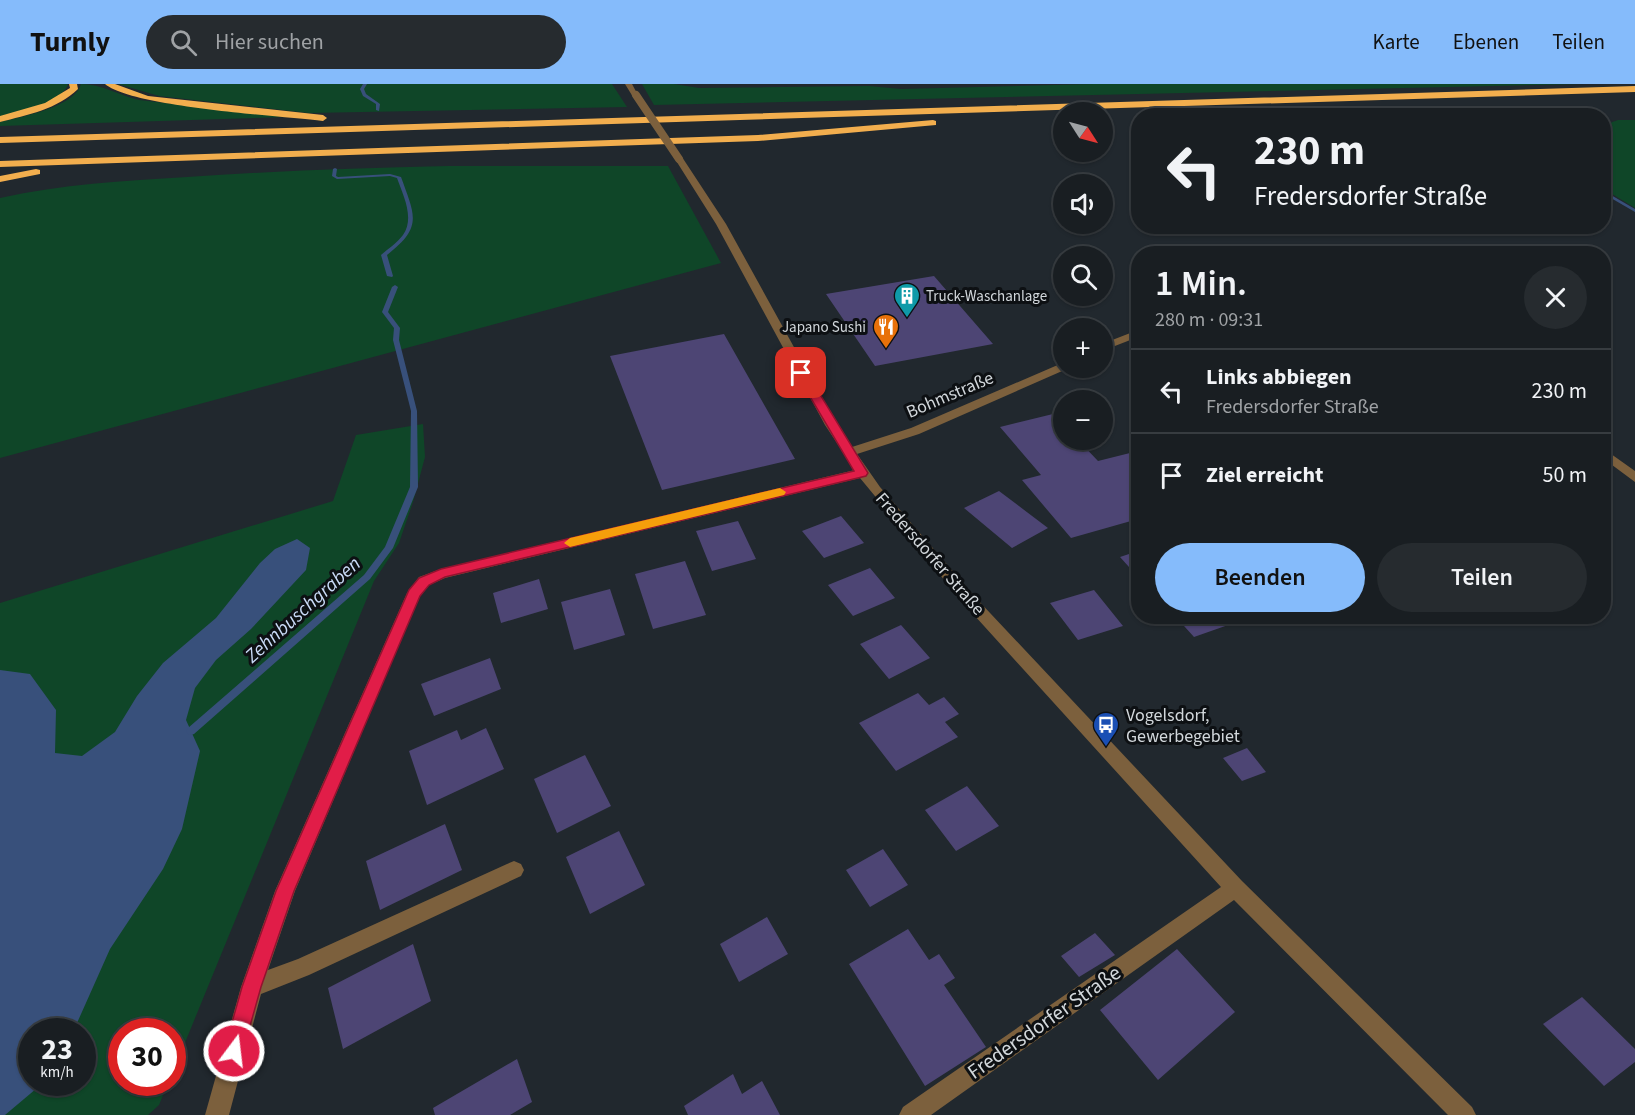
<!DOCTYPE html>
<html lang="de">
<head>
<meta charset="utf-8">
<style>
  body { margin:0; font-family:"Source Sans 3",sans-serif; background:#262b2f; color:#f1f3f6; height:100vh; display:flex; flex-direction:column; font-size:22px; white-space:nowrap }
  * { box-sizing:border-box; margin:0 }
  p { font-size:20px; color:#9fa2a5 }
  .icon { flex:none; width:33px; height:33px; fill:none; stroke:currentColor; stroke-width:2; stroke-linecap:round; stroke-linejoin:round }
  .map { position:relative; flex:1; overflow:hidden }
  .drawer { position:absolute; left:1131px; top:162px; width:480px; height:378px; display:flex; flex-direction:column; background:#191e22; border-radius:24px; box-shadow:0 2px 4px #0004,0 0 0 2px #373c40 }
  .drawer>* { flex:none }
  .hud { position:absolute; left:1131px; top:24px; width:480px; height:126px; border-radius:24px; box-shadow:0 2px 4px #0004,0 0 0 2px #373c40; background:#191e22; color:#f1f3f6; overflow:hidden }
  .needle { width:39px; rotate:126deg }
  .controls { position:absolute; left:1053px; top:18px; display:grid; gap:12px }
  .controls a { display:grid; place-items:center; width:60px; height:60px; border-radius:50%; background:#191e22; box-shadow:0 2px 4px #0004,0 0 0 2px #373c40; font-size:30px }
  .speed { position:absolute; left:18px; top:934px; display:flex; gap:12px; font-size:30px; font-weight:700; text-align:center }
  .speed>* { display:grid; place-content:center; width:78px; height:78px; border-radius:50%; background:#191e22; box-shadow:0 2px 4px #0004,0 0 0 2px #373c40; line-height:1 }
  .speed small { font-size:15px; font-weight:400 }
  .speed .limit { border:9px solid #d22; background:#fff; color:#111 }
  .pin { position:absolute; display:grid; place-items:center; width:51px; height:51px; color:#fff; margin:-26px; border-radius:12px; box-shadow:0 3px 9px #0006 }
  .me { position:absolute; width:66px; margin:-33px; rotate:15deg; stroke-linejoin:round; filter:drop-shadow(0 0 4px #0008) }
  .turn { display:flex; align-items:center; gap:21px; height:126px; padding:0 24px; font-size:27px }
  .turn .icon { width:78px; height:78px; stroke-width:2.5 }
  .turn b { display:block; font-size:42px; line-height:51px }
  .round { display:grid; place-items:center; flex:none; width:63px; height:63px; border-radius:32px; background:#262b2f }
  .overview { display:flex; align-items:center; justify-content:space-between; height:102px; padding:0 24px }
  h1 { font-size:36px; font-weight:600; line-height:45px }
  .action { display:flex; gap:12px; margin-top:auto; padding:12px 24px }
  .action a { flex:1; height:69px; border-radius:36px; background:#85bbfb; color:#111; font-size:24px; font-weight:600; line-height:69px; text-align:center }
  .action a+a { background:#262b2f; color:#f1f3f6 }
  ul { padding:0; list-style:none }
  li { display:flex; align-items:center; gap:18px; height:84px; padding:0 24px; border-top:2px solid #373c40 }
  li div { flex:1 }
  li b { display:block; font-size:22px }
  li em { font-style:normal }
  header { display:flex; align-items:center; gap:36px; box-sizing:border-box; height:84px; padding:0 30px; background:#85bbfb; color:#111 }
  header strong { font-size:28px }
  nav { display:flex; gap:33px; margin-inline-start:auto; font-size:21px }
  .search { width:420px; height:54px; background:#262b2f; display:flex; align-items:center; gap:15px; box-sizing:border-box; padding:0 21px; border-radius:33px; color:#9fa2a5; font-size:22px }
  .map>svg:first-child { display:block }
  .green { fill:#0f4628; fill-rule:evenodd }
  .water { fill:#38507b }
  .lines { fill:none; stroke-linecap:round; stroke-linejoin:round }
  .stream { fill:#38507b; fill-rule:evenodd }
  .building { fill:#4d4574 }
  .minor { fill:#7c603d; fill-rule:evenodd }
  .highway { fill:#f2ae4e; fill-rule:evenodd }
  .minor-bridge { stroke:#7c603d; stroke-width:8 }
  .route { fill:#e11d48; stroke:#92132f; stroke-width:1.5 }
  .slow { fill:#f59e0b }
  .labels { text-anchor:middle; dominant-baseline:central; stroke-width:6; stroke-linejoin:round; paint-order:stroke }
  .far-poi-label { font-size:15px; fill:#d2d7db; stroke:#0d1013; text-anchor:start }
  .street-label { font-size:18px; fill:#d2d7db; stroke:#0d1013 }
  .poi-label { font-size:18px; fill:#d2d7db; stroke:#0d1013; text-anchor:start }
  .water-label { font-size:20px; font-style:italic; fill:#cadbf7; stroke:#0d1013 }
  .near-street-label { font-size:21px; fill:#d2d7db; stroke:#0d1013 }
</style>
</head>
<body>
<header>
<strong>Turnly</strong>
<div class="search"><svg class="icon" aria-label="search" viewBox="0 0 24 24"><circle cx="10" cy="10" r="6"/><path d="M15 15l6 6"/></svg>Hier suchen</div>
<nav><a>Karte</a><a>Ebenen</a><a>Teilen</a></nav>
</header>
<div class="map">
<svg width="1635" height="1031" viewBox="0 0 1635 1031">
  <rect width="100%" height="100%" fill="#21282e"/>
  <path class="green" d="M0,0H67L68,1C56,23 22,27 0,33Z
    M81,0C101,0 119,11 139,16L285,33L0,42V38C21,33 75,23 81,0Z
    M118,0H612L627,23L309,29L159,12Z
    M642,0H674L699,4L869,2L901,5L1093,0H1584L654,21Z
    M1618,36H1635V124L1604,105V41Z
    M448,82H668L721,179L0,374V114C62,100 123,97 187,93C274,87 360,84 448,82Z
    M423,340L425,373L413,418L399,459L374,497L173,988L172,948H122V999H168L159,1021L148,1031H0V519L333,417L356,351ZM32,948H82V999H32Z"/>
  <path class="water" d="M297,455L310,464L306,486L251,545L216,576L195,604L186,636L200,667L182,745L163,785L110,865L73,948H32V999H43L5,1031H0V586L30,590L56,626L55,669L82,672L115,648L137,612L163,579L216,534L260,479L275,465Z"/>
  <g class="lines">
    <path class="stream" d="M363,0H367L364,5L366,10L380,20L379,27L376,26V20L363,12L360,5Z
      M335,84L337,85L336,92L338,93L390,90L401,93C415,132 423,143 387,171L393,192L392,193L387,192L381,171C389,164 397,159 403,151C415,134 403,111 397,94L390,92L337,95L332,92L333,85Z
      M1604,107L1635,125V128L1604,110Z
      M395,201L398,203L388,228L400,244L399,256L417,327L418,403L393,464L370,495L194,650L191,651L188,650L186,647L188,644L364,491L385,463L410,403L411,327L393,256L394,244L382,228L392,203Z"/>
  </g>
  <path class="building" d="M934,192L993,260L875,282L826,210Z
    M724,250L795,375L662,406L610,272Z
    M1053,330L1064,340V356H1078L1098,377L1138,367V435L1071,454L1022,396L1041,391L1000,343Z
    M999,407L1048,444L1012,464L964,424Z
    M841,432L864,459L824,474L802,447Z
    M738,437L756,475L712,487L696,447Z
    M1138,467V493L1120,473Z
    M685,477L706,531L653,545L635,490Z
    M870,484L895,514L853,532L828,501Z
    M539,495L548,525L501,539L493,509Z
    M610,505L625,551L574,566L561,518Z
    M1094,506L1123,542L1078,556L1050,519Z
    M1175,532H1224L1231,540L1194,553Z
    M901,541L930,574L889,595L860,560Z
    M490,574L501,605L434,632L421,600Z
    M918,609L929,621L944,613L959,630L945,638L958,653L896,687L859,639Z
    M486,644L504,685L427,721L409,667L457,646L461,656Z
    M1247,664L1266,688L1242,697L1223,674Z
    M585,671L611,722L557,749L534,695Z
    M967,702L999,742L956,767L925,726Z
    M445,740L462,786L380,826L366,777Z
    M619,747L645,801L590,830L566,773Z
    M883,765L908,801L870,823L846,786Z
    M767,833L788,870L739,898L720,860Z
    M908,845L929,876L939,870L955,894L944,901L986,963L925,1002L849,880Z
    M1095,849L1115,871L1079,893L1061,872Z
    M413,860L431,917L343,965L328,904Z
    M1177,865L1235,928L1158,996L1100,926Z
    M1582,913L1635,965V978L1604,1002L1543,940Z
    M517,975L532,1018L510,1031H435L433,1024Z
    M733,990L742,1010L762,997L780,1031H688L684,1022Z"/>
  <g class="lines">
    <path class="minor" d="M625,0H632L639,13H633Z
      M676,73H682L726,140L837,341L852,363L911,344L1060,280L1064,279V284H1069L919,350L857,370L880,403L975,513L1242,797L1472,1023L1476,1031H1448L1234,816L931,1031H899L903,1023L1221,803L965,521L860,394L445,494L429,501L420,511L295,807L268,886L298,875L507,780L514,777L521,780L524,786L521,792L309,891L261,910L229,1031H205L241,903L275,807L407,509L419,493L441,485L855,386L825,341L716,140L675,75Z
      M1138,246V253L1102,267V260Z
      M1604,365L1635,387V398L1604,375Z"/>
    <path class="highway" d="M69,0H77L78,5C58,25 27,31 0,38V32L45,19L70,4Z
      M105,0H115L148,12L323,31L327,34L323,37C280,32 132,23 105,0Z
      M1635,2V8L0,59V53Z
      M933,36L936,37V41L758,57L0,83V77L758,51Z
      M36,85L40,86V90L0,98V92Z"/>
    <path class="minor-bridge" d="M636,11L679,75"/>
  </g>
  <path class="route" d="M801,286L807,289L868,389L866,392L445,493L429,501L420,512L294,807L261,903L241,974L234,977L227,974L224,967L242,903L276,807L409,506L419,494L441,485L854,387L796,289Z"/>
  <path class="slow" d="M780,404L786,408L784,411L570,463L564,459L570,454Z"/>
  <defs>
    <symbol id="building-pin" viewBox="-11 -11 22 30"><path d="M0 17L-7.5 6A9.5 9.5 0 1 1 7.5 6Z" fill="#0f9aa8" stroke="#0d1013"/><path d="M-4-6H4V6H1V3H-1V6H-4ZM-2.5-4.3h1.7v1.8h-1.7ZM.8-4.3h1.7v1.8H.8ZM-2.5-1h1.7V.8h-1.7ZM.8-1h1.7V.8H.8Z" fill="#fff"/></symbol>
    <symbol id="restaurant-pin" viewBox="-11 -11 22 30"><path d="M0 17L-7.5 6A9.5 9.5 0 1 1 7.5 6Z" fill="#e8710a" stroke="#0d1013"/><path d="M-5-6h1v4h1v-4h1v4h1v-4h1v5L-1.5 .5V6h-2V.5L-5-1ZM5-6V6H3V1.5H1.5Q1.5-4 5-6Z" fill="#fff"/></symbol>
    <symbol id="bus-pin" viewBox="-11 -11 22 30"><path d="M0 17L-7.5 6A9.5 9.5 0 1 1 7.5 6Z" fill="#1a4fb4" stroke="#0d1013"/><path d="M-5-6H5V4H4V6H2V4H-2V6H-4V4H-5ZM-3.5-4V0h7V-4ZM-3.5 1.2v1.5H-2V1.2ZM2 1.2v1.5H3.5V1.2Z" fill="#fff"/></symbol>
  </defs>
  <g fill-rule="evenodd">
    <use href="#building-pin" x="892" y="197" width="30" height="40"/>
    <use href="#restaurant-pin" x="871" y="228" width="30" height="40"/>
    <use href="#bus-pin" x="1091" y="626" width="30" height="40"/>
  </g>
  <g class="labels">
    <g class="far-poi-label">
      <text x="926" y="212">Truck-Waschanlage</text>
      <text x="866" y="243" text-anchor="end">Japano Sushi</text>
    </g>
    <g class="street-label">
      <text transform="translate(950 311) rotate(-23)">Bohmstraße</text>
      <text transform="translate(930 470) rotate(49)">Fredersdorfer Straße</text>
    </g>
    <g class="poi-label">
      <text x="1126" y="631">Vogelsdorf,<tspan x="1126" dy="21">Gewerbegebiet</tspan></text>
    </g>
    <g class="water-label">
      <text transform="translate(303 526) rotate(-42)">Zehnbuschgraben</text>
    </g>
    <g class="near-street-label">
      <text transform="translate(1044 938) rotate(-35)">Fredersdorfer Straße</text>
    </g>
  </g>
</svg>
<div class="controls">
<a><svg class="needle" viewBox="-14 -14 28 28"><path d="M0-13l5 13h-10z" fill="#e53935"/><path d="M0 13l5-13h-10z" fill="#9fa2a5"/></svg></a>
<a><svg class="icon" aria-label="sound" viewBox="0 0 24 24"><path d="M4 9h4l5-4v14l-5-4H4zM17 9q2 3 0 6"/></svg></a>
<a><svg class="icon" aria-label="search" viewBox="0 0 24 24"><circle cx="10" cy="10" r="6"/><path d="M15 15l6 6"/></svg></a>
<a>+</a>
<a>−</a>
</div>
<div class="speed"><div>23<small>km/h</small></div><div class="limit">30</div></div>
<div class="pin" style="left:801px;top:289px;background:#d93025"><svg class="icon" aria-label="arrive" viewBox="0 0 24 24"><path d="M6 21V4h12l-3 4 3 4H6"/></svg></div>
<svg class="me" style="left:234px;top:967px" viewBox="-20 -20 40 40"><circle r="17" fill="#e11d48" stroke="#fff" stroke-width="3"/><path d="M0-11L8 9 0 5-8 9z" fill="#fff"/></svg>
<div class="hud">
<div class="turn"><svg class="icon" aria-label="left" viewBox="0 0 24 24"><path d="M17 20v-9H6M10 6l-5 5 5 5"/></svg><div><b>230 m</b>Fredersdorfer Straße</div></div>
</div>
<section class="drawer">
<div class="overview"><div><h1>1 Min.</h1><p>280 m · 09:31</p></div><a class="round"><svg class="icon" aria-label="close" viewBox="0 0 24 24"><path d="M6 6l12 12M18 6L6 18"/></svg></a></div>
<ul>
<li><svg class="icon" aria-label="left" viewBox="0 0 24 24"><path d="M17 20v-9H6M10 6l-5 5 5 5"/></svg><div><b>Links abbiegen</b><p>Fredersdorfer Straße</p></div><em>230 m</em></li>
<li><svg class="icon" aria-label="arrive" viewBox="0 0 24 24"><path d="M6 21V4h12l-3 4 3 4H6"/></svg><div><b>Ziel erreicht</b></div><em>50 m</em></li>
</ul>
<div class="action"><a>Beenden</a><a>Teilen</a></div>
</section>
</div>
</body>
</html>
